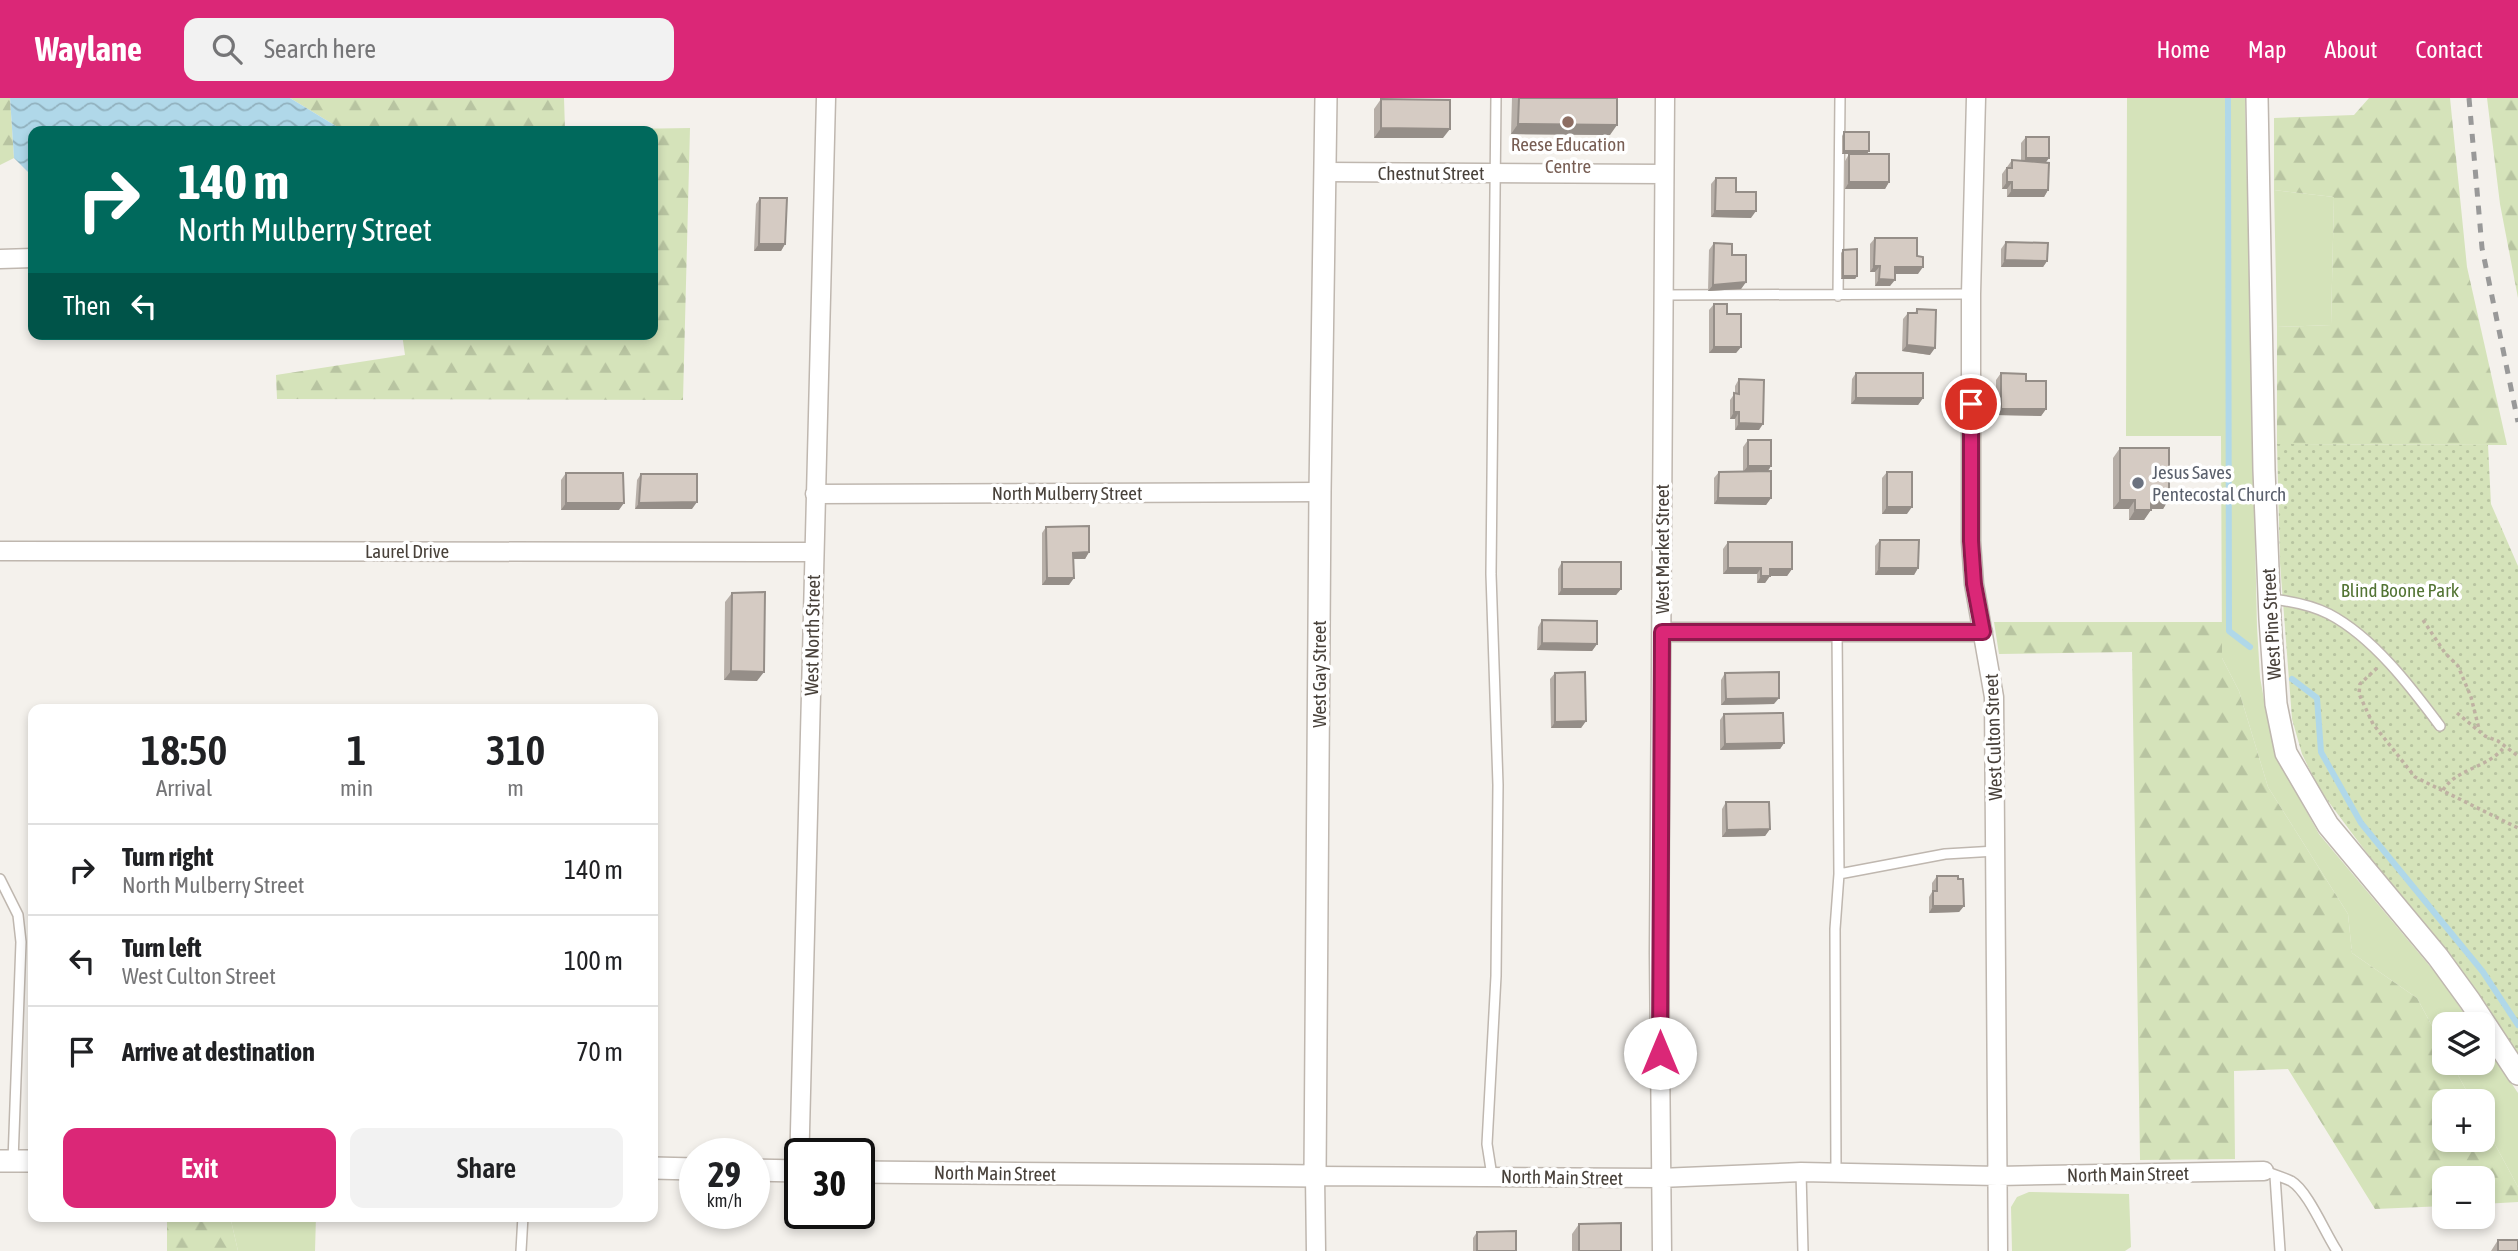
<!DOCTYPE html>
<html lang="en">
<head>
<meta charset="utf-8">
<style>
  body { margin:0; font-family:"Asap Condensed",sans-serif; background:#f2f2f2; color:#202124; height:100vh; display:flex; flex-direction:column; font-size:26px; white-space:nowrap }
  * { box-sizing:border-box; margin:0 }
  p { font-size:23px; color:#757577 }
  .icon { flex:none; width:38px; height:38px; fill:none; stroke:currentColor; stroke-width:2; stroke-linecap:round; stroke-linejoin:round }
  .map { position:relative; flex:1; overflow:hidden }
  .side { position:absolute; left:28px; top:606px; width:630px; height:518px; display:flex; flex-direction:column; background:#fff; border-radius:14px; box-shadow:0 4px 10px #0003 }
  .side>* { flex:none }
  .guide { position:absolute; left:28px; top:28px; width:630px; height:214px; border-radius:14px; box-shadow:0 4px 10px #0003; background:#00695c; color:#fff; overflow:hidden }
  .tools { position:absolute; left:2432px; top:914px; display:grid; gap:14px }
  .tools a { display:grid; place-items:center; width:63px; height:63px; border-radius:14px; background:#fff; box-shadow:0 4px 10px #0003; font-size:35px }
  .speed { position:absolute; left:679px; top:1040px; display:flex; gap:14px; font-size:35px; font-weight:700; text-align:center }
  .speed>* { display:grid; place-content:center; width:91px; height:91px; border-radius:50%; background:#fff; box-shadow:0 4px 10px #0003; line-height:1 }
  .speed small { font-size:18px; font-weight:400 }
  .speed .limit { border:4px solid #111; border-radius:10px; background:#fff; color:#111 }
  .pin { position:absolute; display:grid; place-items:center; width:60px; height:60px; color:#fff; margin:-30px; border:4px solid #fff; border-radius:50%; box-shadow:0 2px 7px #0007 }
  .me { position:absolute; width:77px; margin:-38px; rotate:0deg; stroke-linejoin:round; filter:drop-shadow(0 0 5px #0008) }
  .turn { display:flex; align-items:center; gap:24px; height:147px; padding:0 35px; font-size:32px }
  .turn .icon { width:91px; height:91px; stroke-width:2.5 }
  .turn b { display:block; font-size:49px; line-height:60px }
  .then { display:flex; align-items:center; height:66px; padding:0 35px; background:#0003; gap:14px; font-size:26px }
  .eta { display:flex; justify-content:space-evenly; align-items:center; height:119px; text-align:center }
  .eta b { font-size:42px; font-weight:600; line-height:49px }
  .primary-button { display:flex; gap:14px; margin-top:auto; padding:14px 35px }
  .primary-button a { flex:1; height:80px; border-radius:14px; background:#db2777; color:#fff; font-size:28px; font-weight:600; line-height:80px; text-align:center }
  .primary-button a+a { background:#f2f2f2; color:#202124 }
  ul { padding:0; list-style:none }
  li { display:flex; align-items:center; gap:21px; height:91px; padding:0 35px; border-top:2px solid #e0e0e0 }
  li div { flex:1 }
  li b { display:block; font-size:26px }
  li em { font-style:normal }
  header { display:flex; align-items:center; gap:42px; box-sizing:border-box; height:98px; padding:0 35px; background:#db2777; color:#fff }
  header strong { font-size:33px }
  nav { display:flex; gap:38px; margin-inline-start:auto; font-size:24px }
  .search { width:490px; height:63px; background:#f2f2f2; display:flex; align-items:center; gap:18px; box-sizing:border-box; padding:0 24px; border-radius:14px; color:#757577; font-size:26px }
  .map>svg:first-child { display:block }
  .grass { fill:#d5e3ba }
  .forest { fill:url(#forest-firs) }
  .park { fill:url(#park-dots) }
  .water { fill:url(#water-waves) }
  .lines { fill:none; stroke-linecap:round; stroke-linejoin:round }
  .stream { stroke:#b0d8e9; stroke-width:6 }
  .service-casing { stroke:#bfb7af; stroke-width:12 }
  .minor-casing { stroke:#bfb7af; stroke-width:21 }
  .tertiary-casing { stroke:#bfb7af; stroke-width:24 }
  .path { stroke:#bfb1a2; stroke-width:3.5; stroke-dasharray:3.5 3.5; stroke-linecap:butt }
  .service { stroke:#fff; stroke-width:9 }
  .minor { stroke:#fff; stroke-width:18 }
  .tertiary { stroke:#fff; stroke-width:21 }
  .rail { stroke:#999; stroke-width:5; stroke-dasharray:9 9; stroke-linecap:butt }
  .wall { fill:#b7afa8 }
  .shaded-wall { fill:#958e88 }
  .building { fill:#d5cbc3; stroke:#958e88; stroke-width:2 }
  .route-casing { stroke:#8e194d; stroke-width:18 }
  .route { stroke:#db2777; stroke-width:12 }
  .education-dot { fill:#8d6e63; stroke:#fff; stroke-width:2.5 }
  .worship-dot { fill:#6b7280; stroke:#fff; stroke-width:2.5 }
  .labels { text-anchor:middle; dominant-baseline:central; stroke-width:7; stroke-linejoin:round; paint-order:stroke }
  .education-label { font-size:19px; fill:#785e54; stroke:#fff }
  .street-label { font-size:19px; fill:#48413a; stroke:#fff }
  .worship-label { font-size:19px; fill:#5b616d; stroke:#fff; text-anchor:start }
  .park-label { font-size:19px; fill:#537434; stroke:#fff }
</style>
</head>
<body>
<header>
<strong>Waylane</strong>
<div class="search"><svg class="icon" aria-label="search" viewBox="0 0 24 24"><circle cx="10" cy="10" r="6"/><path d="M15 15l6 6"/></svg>Search here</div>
<nav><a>Home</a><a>Map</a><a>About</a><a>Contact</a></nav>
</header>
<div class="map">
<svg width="2518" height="1153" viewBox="0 0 2518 1153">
  <defs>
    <pattern id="forest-firs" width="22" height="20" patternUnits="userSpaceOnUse" patternTransform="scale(1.75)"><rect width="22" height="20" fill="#d5e3ba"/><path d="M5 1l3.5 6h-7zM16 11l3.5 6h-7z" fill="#b8c4a1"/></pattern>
    <pattern id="park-dots" width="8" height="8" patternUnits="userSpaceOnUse" patternTransform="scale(1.75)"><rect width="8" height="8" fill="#d5e3ba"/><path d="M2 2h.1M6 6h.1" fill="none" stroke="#b8c4a1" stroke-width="1.8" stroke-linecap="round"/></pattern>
    <pattern id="water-waves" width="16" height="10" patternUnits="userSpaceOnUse" patternTransform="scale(1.75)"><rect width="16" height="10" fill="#b0d8e9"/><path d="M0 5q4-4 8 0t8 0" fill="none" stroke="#91b1be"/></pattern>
  </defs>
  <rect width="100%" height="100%" fill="#f4f1ec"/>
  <path class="grass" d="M2127,0H2245L2257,529L2260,579L2268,624L2276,657L2293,689L2319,736L2444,885L2471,926H2445V952L2417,900L2352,855L2348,816L2268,689L2239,593L2222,560L2221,338H2126Z
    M2274,92L2334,99L2331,227L2277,229Z
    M2483,943L2518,995V1089L2483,1024V1003H2472L2451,964H2483Z
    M2029,1094L2129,1096L2131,1149L2125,1153H2012L2011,1109L2017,1099Z
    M230,1118H316L315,1153H238Z"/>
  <path class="forest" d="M0,0H10L14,60L0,67Z
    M290,0H564L565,32L690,30L683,302L277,301L276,277L405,257L402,236H653V33H344Z
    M2369,0H2450L2467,169L2507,347L2277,346V229L2331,227L2334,99L2274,92V20L2354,17Z
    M2487,0H2518V200L2500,106Z
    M1994,524H2222V560L2239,593L2268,689L2348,816L2352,855L2417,900L2445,952V964H2451L2472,1003H2445V1041H2483V1024L2518,1089V1104L2483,1106V1080H2445V1108L2375,1111L2288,971L2234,973L2235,1061L2140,1062L2132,554L1999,556Z
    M167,1118H230L238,1153H167Z"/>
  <path class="park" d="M2277,346L2488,347L2491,406L2518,468V961L2461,875L2375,766L2319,691L2302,656L2292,621L2280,465Z"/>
  <path class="water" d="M10,0H290L344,33H33V79L14,60Z"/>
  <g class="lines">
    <path class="stream" d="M2228,0L2229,533L2250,549
      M2292,581L2317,600L2321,654L2361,725L2483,874L2518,927"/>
    <defs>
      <path id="service" d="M1664,197L1971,196
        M1838,198L1840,0
        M2271,501C2290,503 2311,507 2329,516C2373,539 2411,589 2440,628
        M1839,776L1945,756L1996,753
        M0,781L18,817L21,844L13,1063
        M2264,1073C2273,1076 2282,1079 2291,1083C2308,1093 2325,1135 2337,1153
        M1801,1074L1803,1153
        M1836,1074L1835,831L1839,776L1837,533
        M1492,1078L1487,1046L1496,878L1498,687L1491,476L1496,0
        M2275,1078L2280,1153
        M521,1153L523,1118"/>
      <path id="minor" d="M1976,0L1971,196V444L1974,486L1994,599L1998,1153
        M1324,74L1664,76
        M0,161L33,160
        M815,396L1320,394
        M0,453L814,454
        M1662,534H1983
        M799,1073L826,0
        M1316,1153L1315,1078L1660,1080L1801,1074L1998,1078L2264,1073
        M1662,1153L1659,855L1665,0"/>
      <path id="tertiary" d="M2257,0L2264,372L2270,521L2276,606L2286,655L2328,727L2438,859L2470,903L2518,976
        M0,1063H33
        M653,1070L695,1071
        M754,1072L800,1073
        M859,1074L1315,1078L1320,394L1326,0"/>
    </defs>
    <use href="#service" class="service-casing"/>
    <use href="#minor" class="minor-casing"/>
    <use href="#tertiary" class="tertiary-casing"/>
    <path class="path" d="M2423,522L2445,555L2458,568L2471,599L2479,631
      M2377,570L2360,586L2359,596L2373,626L2415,679L2518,730
      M2457,615L2485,638L2498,643L2518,658
      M2443,692C2457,670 2489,670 2505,648"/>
    <use href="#service" class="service"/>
    <use href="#minor" class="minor"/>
    <use href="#tertiary" class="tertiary"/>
    <path class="rail" d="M2469,0L2482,150L2518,324"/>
  </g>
  <path class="wall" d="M1512,0H1617L1610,37L1511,36Z
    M1381,1L1443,40H1374V11Z
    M1844,34L1867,56L1889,84L1885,91H1845V63L1849,56H1853H1842V38Z
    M2026,39L2045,65L2048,92L2044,99H2007V91H2002V76L2012,62L2021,63V45Z
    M1716,80L1736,94L1751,120L1711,119V86Z
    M760,100L785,146L781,153H754L756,106Z
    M1875,140L1917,158L1918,176H1895L1890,188H1875V174H1870V146Z
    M2006,144L2047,163L2043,169H2001V151Z
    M1714,145L1732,157L1746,184L1741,191L1708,193L1709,152Z
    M1843,152L1857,178L1855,181H1841V155Z
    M1714,206L1727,216L1741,249L1736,255H1709V212Z
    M1917,211L1930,257L1902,253L1903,221L1908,215H1915Z
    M1856,275L1923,300L1918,307L1851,306L1852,281Z
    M2001,275L2026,283L2046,311L2041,318L1996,317V282Z
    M1739,281L1759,332H1735V321H1730V302L1735,295V288Z
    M1748,342L1771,368L1768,373L1771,400L1766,407L1714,406V380L1719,374L1743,373V349Z
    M2120,350L2169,401L2163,411H2151L2144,422H2129V411H2113V360Z
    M1887,374L1907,416H1882V380Z
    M566,375L619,412H561V382Z
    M641,376L692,411H635L637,382Z
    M1046,429L1089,454L1085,461H1073L1069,487H1042V435Z
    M1880,442L1918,470L1914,477H1875V448Z
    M1728,444L1792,471L1787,478H1770L1765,485H1757V476H1723V451Z
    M1562,464L1621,491L1616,497H1558V471Z
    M732,495L757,583L724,582L725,504Z
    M1542,522L1597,546L1592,553L1537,552L1538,529Z
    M1555,575L1586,623L1581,630H1551L1550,581Z
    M1725,575L1774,606L1721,607V582Z
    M1724,616L1784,645L1780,651L1720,652V622Z
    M1726,704L1770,731L1765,738L1722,739V711Z
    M1937,778L1958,781L1964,808L1959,814L1929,815V799L1932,794V785Z
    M1579,1126L1621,1153H1572V1136Z
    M1477,1134L1516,1153H1473V1140Z
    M2498,1142L2518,1153H2491Z"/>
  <path class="shaded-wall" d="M1518,26L1617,27L1610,37L1511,36Z
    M1381,30L1450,31L1443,40H1374Z
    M1844,53H1869L1867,56H1842Z
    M2026,60H2049L2044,67H2021Z
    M1849,84H1889L1885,91H1845Z
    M2007,84H2012L2007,91H2002Z
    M2012,92H2048L2044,99H2007Z
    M1715,113H1756L1751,120L1711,119Z
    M759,146H785L781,153H754Z
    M2005,162L2047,163L2043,169H2001Z
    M1874,168H1880L1875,174H1870Z
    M1895,169H1923L1918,176H1890Z
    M1843,178H1857L1855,181H1841Z
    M1879,181L1895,182L1890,188H1875Z
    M1746,184L1741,191L1708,193L1713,187Z
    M1907,247L1935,250L1930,257L1902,253Z
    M1714,249H1741L1736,255H1709Z
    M1856,300H1923L1918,307L1851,306Z
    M2001,311H2046L2041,318L1996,317Z
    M1734,314H1739L1735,321H1730Z
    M1739,325L1763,326L1759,332H1735Z
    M1748,368H1771L1767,374H1743Z
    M1718,400H1771L1766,407L1714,406Z
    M2151,401H2169L2163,411H2144Z
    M2120,402H2135L2129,411H2113Z
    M697,404L692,411H635L639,405Z
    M566,405H624L619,412H561Z
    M1887,409H1912L1907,416H1882Z
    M2135,412H2151L2144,422H2129Z
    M1089,454L1085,461H1068L1073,455Z
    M1728,470H1761L1757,476H1723Z
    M1879,470H1918L1914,477H1875Z
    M1770,471H1792L1787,478H1765Z
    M1761,478H1770L1765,485H1757Z
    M1047,480H1074L1069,487H1042Z
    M1562,491H1621L1616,497H1558Z
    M1542,545L1597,546L1592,553L1537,552Z
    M731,573L764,574L757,583L724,582Z
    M1779,600L1774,606L1721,607L1726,601Z
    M1586,623L1581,630H1551L1555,624Z
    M1784,645L1780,651L1720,652L1725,646Z
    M1770,731L1765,738L1722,739L1727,732Z
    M1933,808H1964L1959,814L1929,815Z"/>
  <path class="building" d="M1519,0H1617V27L1518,26Z
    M1381,1L1450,2V31L1381,30Z
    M1844,34H1869V53H1844Z
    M2026,39H2049V60H2026Z
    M1849,56H1889V84H1849Z
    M2012,62L2049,65L2048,92H2012V84H2007V70H2012Z
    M1716,80H1736V94H1756V113H1715Z
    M760,100H787L785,146H759Z
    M1875,140H1917V158L1923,159V169H1895V182L1879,181L1880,168H1874Z
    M2006,144L2048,145L2047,163L2005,162Z
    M1714,145L1732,146V157H1746V184L1713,187Z
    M1857,151V178H1843V152Z
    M1714,206H1727V216H1741V249H1714Z
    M1917,211L1936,212L1935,250L1907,247L1908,215H1917Z
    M1856,275H1923V300H1856Z
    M2001,275L2026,276V283H2046V311H2001Z
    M1739,281L1764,282L1763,326L1739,325V314H1734V295L1739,296Z
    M1748,342H1771V368H1748Z
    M2120,350H2169V401H2151V412H2135V402H2120Z
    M1771,373V400H1718L1719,374Z
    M1887,374H1912V409H1887Z
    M566,375H623L624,405H566Z
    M641,376H697V404L639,405Z
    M1089,428V454L1073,455L1074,480H1047L1046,429Z
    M1880,442H1919L1918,470H1879Z
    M1728,444H1792V471H1770V478H1761V470H1728Z
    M1562,464H1621V491H1562Z
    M765,494L764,574L731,573L732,495Z
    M1542,522L1597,523V546L1542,545Z
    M1585,574L1586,623L1555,624V575Z
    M1779,574V600L1726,601L1725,575Z
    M1783,615L1784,645L1725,646L1724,616Z
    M1726,704H1769L1770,731L1727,732Z
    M1937,778H1958V781H1963L1964,808H1933V793H1937Z
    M1621,1125V1153H1579V1126Z
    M1516,1133V1153H1477V1134Z
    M2498,1142H2518V1153H2498Z"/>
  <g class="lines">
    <defs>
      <path id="route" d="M1660,955L1662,534H1983L1974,486L1971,443V306"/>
    </defs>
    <use href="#route" class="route-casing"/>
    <use href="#route" class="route"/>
  </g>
  <circle class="education-dot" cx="1568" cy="24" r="7"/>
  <circle class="worship-dot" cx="2138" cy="385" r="7"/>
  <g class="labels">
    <g class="education-label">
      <text x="1568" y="46">Reese Education<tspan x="1568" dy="22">Centre</tspan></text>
    </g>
    <g class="street-label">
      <text x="1431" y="75">Chestnut Street</text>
      <text x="1067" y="395">North Mulberry Street</text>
      <text transform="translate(1662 451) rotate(-90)">West Market Street</text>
      <text x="407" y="453">Laurel Drive</text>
      <text transform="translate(2271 526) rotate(-93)">West Pine Street</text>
      <text transform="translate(812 537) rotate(-89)">West North Street</text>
      <text transform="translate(1319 576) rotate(-90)">West Gay Street</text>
      <text transform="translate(1993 639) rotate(-92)">West Culton Street</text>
      <text transform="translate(995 1075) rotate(1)">North Main Street</text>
      <text transform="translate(2128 1076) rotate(-1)">North Main Street</text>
      <text transform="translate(1562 1079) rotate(1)">North Main Street</text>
    </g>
    <g class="worship-label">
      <text x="2152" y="374">Jesus Saves<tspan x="2152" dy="22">Pentecostal Church</tspan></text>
    </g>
    <g class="park-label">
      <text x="2400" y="492">Blind Boone Park</text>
    </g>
  </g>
</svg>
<div class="tools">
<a><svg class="icon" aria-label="layers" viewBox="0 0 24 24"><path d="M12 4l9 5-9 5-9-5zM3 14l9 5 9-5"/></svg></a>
<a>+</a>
<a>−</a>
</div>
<div class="speed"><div>29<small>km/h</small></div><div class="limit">30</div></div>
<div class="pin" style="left:1971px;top:306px;background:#d93025"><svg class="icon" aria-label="arrive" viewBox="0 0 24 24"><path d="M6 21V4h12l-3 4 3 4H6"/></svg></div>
<svg class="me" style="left:1660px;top:955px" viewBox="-20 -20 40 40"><circle r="19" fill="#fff"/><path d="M0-13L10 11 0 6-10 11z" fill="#db2777"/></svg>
<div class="guide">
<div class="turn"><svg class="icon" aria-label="right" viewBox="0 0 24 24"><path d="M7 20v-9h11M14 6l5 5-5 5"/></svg><div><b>140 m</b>North Mulberry Street</div></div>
<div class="then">Then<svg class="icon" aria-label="left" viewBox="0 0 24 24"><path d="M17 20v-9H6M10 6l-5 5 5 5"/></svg></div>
</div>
<section class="side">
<div class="eta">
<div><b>18:50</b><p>Arrival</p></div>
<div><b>1</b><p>min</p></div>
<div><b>310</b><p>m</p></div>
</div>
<ul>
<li><svg class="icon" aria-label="right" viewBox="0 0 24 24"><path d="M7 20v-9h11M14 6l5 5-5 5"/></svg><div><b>Turn right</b><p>North Mulberry Street</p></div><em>140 m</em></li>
<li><svg class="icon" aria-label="left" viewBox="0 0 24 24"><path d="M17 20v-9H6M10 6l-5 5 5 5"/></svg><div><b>Turn left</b><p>West Culton Street</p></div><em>100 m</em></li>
<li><svg class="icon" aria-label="arrive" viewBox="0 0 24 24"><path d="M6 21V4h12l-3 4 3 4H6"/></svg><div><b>Arrive at destination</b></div><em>70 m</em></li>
</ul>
<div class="primary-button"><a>Exit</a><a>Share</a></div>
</section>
</div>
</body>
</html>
